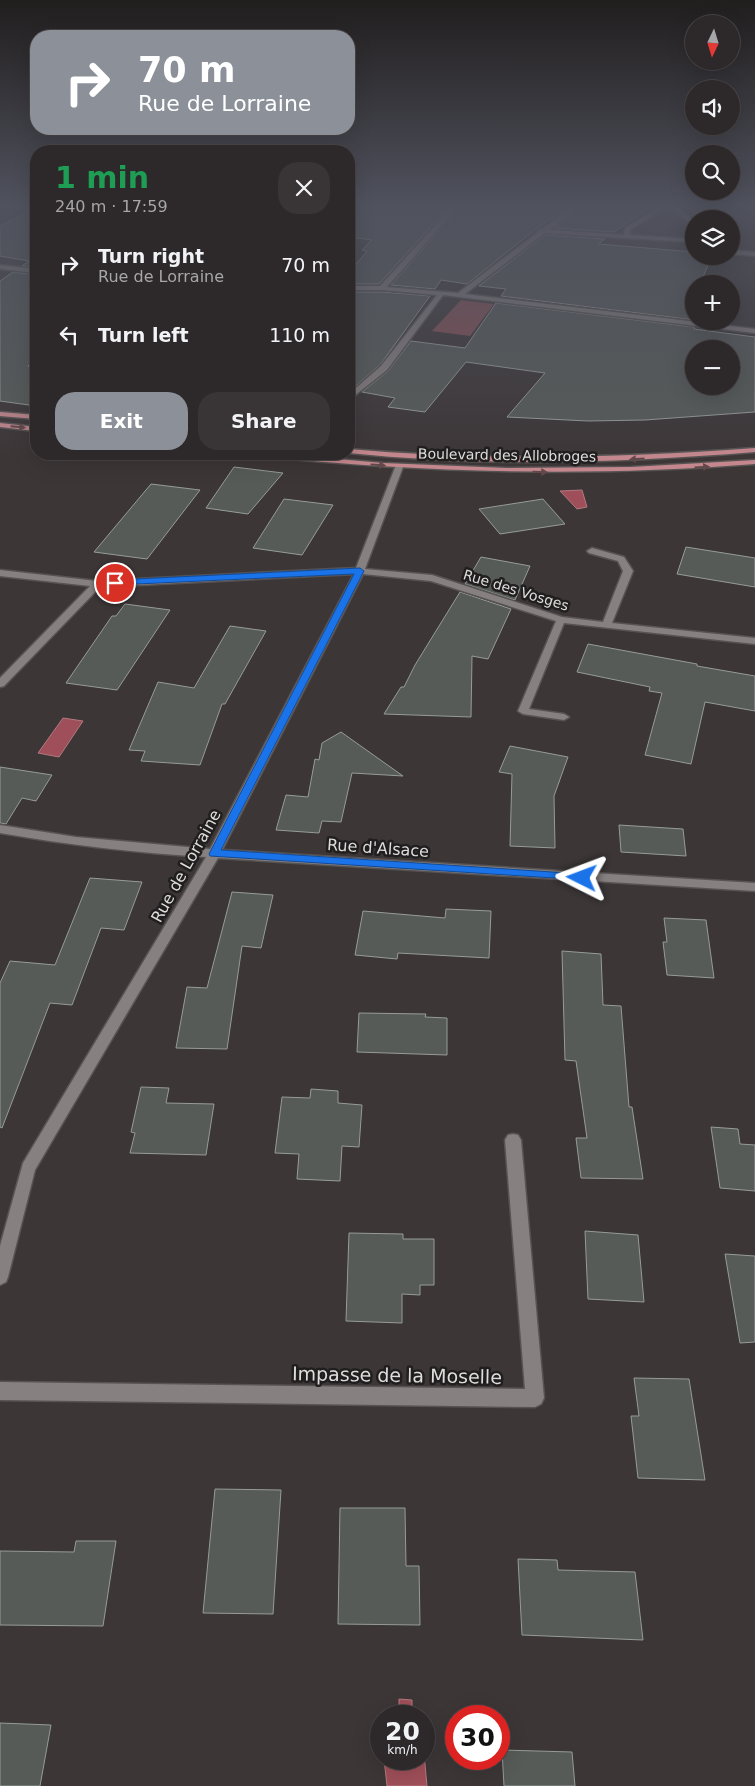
<!DOCTYPE html>
<html lang="en">
<head>
<meta charset="utf-8">
<style>
  body { margin:0; font-family:"DejaVu Sans",sans-serif; background:#393435; color:#f1f3f6; height:100vh; display:flex; flex-direction:column; font-size:19px; white-space:nowrap }
  * { box-sizing:border-box; margin:0 }
  p { font-size:16px; color:#a7a6a8 }
  .icon { flex:none; width:28px; height:28px; fill:none; stroke:currentColor; stroke-width:2; stroke-linecap:round; stroke-linejoin:round }
  .map { position:relative; flex:1; overflow:hidden }
  .panel { position:absolute; left:30px; top:145px; width:325px; height:315px; display:flex; flex-direction:column; background:#2d2829; border-radius:20px; box-shadow:0 5px 20px #0002,0 0 0 1px #484446 }
  .panel>* { flex:none }
  .top-card { position:absolute; left:30px; top:30px; width:325px; height:105px; border-radius:20px; box-shadow:0 5px 20px #0002,0 0 0 1px #484446; background:#8c9099; color:#fff; overflow:hidden }
  .needle { width:32px; rotate:184deg }
  .buttons { position:absolute; left:685px; top:15px; display:grid; gap:10px }
  .buttons a { display:grid; place-items:center; width:55px; height:55px; border-radius:50%; background:#2d2829; box-shadow:0 5px 20px #0002,0 0 0 1px #484446; font-size:25px }
  .speed { position:absolute; left:370px; top:1705px; display:flex; gap:10px; font-size:25px; font-weight:700; text-align:center }
  .speed>* { display:grid; place-content:center; width:65px; height:65px; border-radius:50%; background:#2d2829; box-shadow:0 5px 20px #0002,0 0 0 1px #484446; line-height:1 }
  .speed small { font-size:12px; font-weight:400 }
  .speed .limit { border:8px solid #d22; background:#fff; color:#111 }
  .pin { position:absolute; display:grid; place-items:center; width:42px; height:42px; color:#fff; margin:-21px; border:2px solid #fff; border-radius:50%; box-shadow:0 1px 5px #0007 }
  .me { position:absolute; width:55px; margin:-28px; rotate:273deg; stroke-linejoin:round; filter:drop-shadow(0 0 4px #0008) }
  .turn { display:flex; align-items:center; gap:18px; height:105px; padding:0 25px; font-size:22px }
  .turn .icon { width:65px; height:65px; stroke-width:2.5 }
  .turn b { display:block; font-size:35px; line-height:42px }
  .round { display:grid; place-items:center; flex:none; width:52px; height:52px; border-radius:20px; background:#393435 }
  .overview { display:flex; align-items:center; justify-content:space-between; height:85px; padding:0 25px }
  h1 { font-size:30px; font-weight:700; line-height:38px; color:#1e9e55 }
  .action { display:flex; gap:10px; margin-top:auto; padding:10px 25px }
  .action a { flex:1; height:58px; border-radius:20px; background:#8c9099; color:#fff; font-size:20px; font-weight:700; line-height:58px; text-align:center }
  .action a+a { background:#393435; color:#f1f3f6 }
  ul { padding:0; list-style:none }
  li { display:flex; align-items:center; gap:15px; height:70px; padding:0 25px }
  li div { flex:1 }
  li b { display:block; font-size:19px }
  li em { font-style:normal }
  .map>svg:first-child { display:block }
  .green { fill:#864f54 }
  .water { fill:#9f4f59; stroke:#b27980 }
  .building { fill:#565b58; stroke:#969c99; fill-rule:evenodd }
  .lines { fill:none; stroke-linecap:round; stroke-linejoin:round }
  .service-casing { stroke:#585353; stroke-width:3 }
  .pedestrian-casing { stroke:#585353; stroke-width:3 }
  .minor-casing { stroke:#585353; stroke-width:3 }
  .primary-casing { stroke:#585353; stroke-width:3 }
  .service { fill:#868080; fill-rule:evenodd }
  .pedestrian { fill:#868080; fill-rule:evenodd }
  .minor { fill:#868080; fill-rule:evenodd }
  .primary { fill:#c3878d; fill-rule:evenodd }
  .oneway { fill:#62484b }
  .route { fill:#1a73e8; stroke:#114b97 }
  .labels { text-anchor:middle; dominant-baseline:central; stroke-width:5; stroke-linejoin:round; paint-order:stroke }
  .far-street-label { font-size:14px; fill:#dfdcdc; stroke:#211e1f }
  .street-label { font-size:16px; fill:#dfdcdc; stroke:#211e1f }
  .near-street-label { font-size:19px; fill:#dfdcdc; stroke:#211e1f }
</style>
</head>
<body>
<div class="map">
<svg width="755" height="1786" viewBox="0 0 755 1786">
  <rect width="100%" height="100%" fill="#3c3637"/>
  <path class="green" d="M461,300L494,304L470,336L432,331Z"/>
  <path class="water" d="M582,490L587,507L577,509L560,491Z
    M63,718L83,721L59,757L38,753Z
    M399,1699L412,1700V1716H387L386,1712L399,1713Z
    M424,1753L427,1786H387L384,1759H424Z"/>
  <path class="building" d="M365,207H449L379,284H349V273L367,251L362,250L372,240L349,237V230Z
    M460,207H568L536,229L467,284L441,280L435,289L391,285Z
    M581,207H650L614,232L554,228Z
    M36,208V267L22,266L29,261L0,256V226Z
    M545,235L605,239L598,244L694,252V256H712L700,284H694V320L501,296L506,289L479,286Z
    M13,272L36,275V359L28,366L36,367V406L0,401V281Z
    M349,292H382L430,296L380,365L350,391Z
    M496,303L694,327V329L755,337V412L645,420L588,421L507,417L545,373L466,362L425,412L388,407L395,398L362,392L388,371L411,341L465,348ZM694,349H731V386H694Z
    M234,467L283,473L248,514L206,508Z
    M151,484L200,490L147,559L94,552Z
    M284,499L333,505L302,555L253,548Z
    M543,499L565,524L500,534L479,509Z
    M686,547L755,558V587L677,574Z
    M481,557L530,566L515,600L465,584Z
    M460,592L511,609L488,659L472,656L471,717L384,714L401,687H404L415,665Z
    M125,604L170,610L117,690L66,683L112,616H116Z
    M230,626L266,631L225,704H222L200,765L141,761L145,751L129,750L158,682L194,688Z
    M588,644L697,664V666L755,676V711L705,702L691,764L645,755L662,693L649,691L650,687L577,672Z
    M341,732L403,776L352,773L341,822L322,821L319,833L276,830L286,795L308,797L315,759L319,760L322,743Z
    M510,746L568,757L554,796L555,848L510,846L512,774L499,772Z
    M0,767L52,775L36,801L22,798L6,824L0,823Z
    M619,825L683,829L686,856L621,852Z
    M90,878L142,882L124,930L101,928L72,1005L50,1003L2,1128L0,1127V983L10,961L55,965Z
    M232,892L273,895L261,948L242,946L227,1049L176,1048L187,987L207,988Z
    M446,909L491,911L489,958L398,953L397,959L355,955L363,911L445,918Z
    M664,918L706,920L714,978L667,975L663,942H667Z
    M562,951L601,954L603,1005L621,1006L629,1107H632L643,1179L581,1178L576,1138H587L576,1061L565,1060Z
    M359,1013L426,1014L425,1017L447,1018V1055L357,1052Z
    M141,1087L169,1088L166,1103L214,1104L206,1155L130,1153L135,1133L131,1132Z
    M311,1089L338,1091V1103L362,1105L359,1147L342,1146L340,1181L297,1179L299,1154L275,1153L282,1097L310,1098Z
    M711,1127L738,1129L740,1144L755,1145V1191L720,1188Z
    M585,1231L638,1235L644,1302L588,1299Z
    M349,1233L403,1234V1239H434V1285H420V1295L402,1294V1323L346,1321Z
    M725,1254L755,1256V1342L740,1343Z
    M634,1378L689,1379L705,1480L638,1478L631,1416H639Z
    M215,1489L281,1490L273,1614L203,1613Z
    M340,1508H405L406,1566H419L420,1625L338,1624Z
    M76,1541H116L103,1626L0,1625V1551L74,1552Z
    M518,1559L557,1560L558,1570L635,1572L643,1640L522,1635Z
    M0,1723L51,1725L40,1786H0Z
    M502,1750L572,1752L575,1786H504Z"/>
  <g class="lines">
    <defs>
      <path id="service" d="M659,207H666L630,230V235L690,239L692,242L540,233L537,231L540,229L624,235L625,228Z
        M672,207H678L694,222V227Z
        M731,250L755,252V256L731,254Z"/>
      <path id="pedestrian" d="M0,265L36,269V273L0,269Z"/>
      <path id="minor" d="M452,207H458L387,287L458,293L559,216L572,207H579L465,294L755,329V333L443,295L387,370L349,400V394L381,366L437,295L382,290H349V286H380Z
        M396,465L403,467L365,569L432,575L562,617L603,622L623,571L618,561L589,553L587,551L592,548L624,557L633,571L612,623L755,638V644L564,623L529,709L564,714L569,717L564,720L523,714L518,711L556,621L431,581L363,574L222,850L755,883V891L218,858L35,1170L8,1277L6,1282L0,1285V1246L23,1163L206,857C137,853 68,845 0,833V825L76,837L210,849L354,574L100,587L4,686L0,687V678L90,586L0,576V570L97,581L356,568Z
        M513,1134L518,1135L521,1140L544,1398L541,1404L535,1407L0,1400V1382L525,1389L505,1140L508,1135Z"/>
      <path id="primary" d="M0,412L36,415V419L0,416Z
        M0,423L36,427V431L0,427Z
        M755,448V452C619,463 484,467 349,453V449C485,461 619,458 755,448Z
        M255,454H281L383,463L507,468L631,467L755,460V464C589,477 425,473 259,456Z"/>
    </defs>
    <use href="#service" class="service-casing"/>
    <use href="#pedestrian" class="pedestrian-casing"/>
    <use href="#minor" class="minor-casing"/>
    <use href="#primary" class="primary-casing"/>
    <use href="#service" class="service"/>
    <use href="#pedestrian" class="pedestrian"/>
    <use href="#minor" class="minor"/>
    <use href="#primary" class="primary"/>
  </g>
  <defs><path id="oneway-solid" d="M-6-.8H1V-3.2L6.5 0L1 3.2V.8H-6Z" transform="scale(1.25)"/></defs>
  <g class="oneway">
    <use href="#oneway-solid" transform="translate(18 427) rotate(5)"/>
    <use href="#oneway-solid" transform="translate(637 459) rotate(177)"/>
    <use href="#oneway-solid" transform="translate(378 465) rotate(4)"/>
    <use href="#oneway-solid" transform="translate(702 467) rotate(-4)"/>
    <use href="#oneway-solid" transform="translate(540 472) rotate(1)"/>
  </g>
  <linearGradient id="sky" x2="0" y2="1"><stop stop-color="#211e1e"/><stop offset="0.45" stop-color="#50525e"/><stop offset="1" stop-color="#50525e" stop-opacity="0"/></linearGradient>
  <rect width="755" height="457" fill="url(#sky)"/>
  <path class="route" d="M360,568L364,571L221,850L582,874L586,875L588,878L586,880L210,856L209,854L354,574L115,585L111,583L115,580Z"/>
  <g class="labels">
    <g class="far-street-label">
      <text transform="translate(507 455) rotate(1)">Boulevard des Allobroges</text>
      <text transform="translate(516 590) rotate(17)">Rue des Vosges</text>
    </g>
    <g class="street-label">
      <text transform="translate(378 848) rotate(4)">Rue d'Alsace</text>
      <text transform="translate(186 866) rotate(-61)">Rue de Lorraine</text>
    </g>
    <g class="near-street-label">
      <text transform="translate(397 1375) rotate(1)">Impasse de la Moselle</text>
    </g>
  </g>
</svg>
<div class="buttons">
<a><svg class="needle" viewBox="-14 -14 28 28"><path d="M0-13l5 13h-10z" fill="#e53935"/><path d="M0 13l5-13h-10z" fill="#a7a6a8"/></svg></a>
<a><svg class="icon" aria-label="sound" viewBox="0 0 24 24"><path d="M4 9h4l5-4v14l-5-4H4zM17 9q2 3 0 6"/></svg></a>
<a><svg class="icon" aria-label="search" viewBox="0 0 24 24"><circle cx="10" cy="10" r="6"/><path d="M15 15l6 6"/></svg></a>
<a><svg class="icon" aria-label="layers" viewBox="0 0 24 24"><path d="M12 4l9 5-9 5-9-5zM3 14l9 5 9-5"/></svg></a>
<a>+</a>
<a>−</a>
</div>
<div class="speed"><div>20<small>km/h</small></div><div class="limit">30</div></div>
<div class="pin" style="left:115px;top:583px;background:#d93025"><svg class="icon" aria-label="arrive" viewBox="0 0 24 24"><path d="M6 21V4h12l-3 4 3 4H6"/></svg></div>
<svg class="me" style="left:582px;top:878px" viewBox="-20 -20 40 40"><path d="M0-17L14 15 0 8-14 15z" fill="#1a73e8" stroke="#fff" stroke-width="4"/></svg>
<div class="top-card">
<div class="turn"><svg class="icon" aria-label="right" viewBox="0 0 24 24"><path d="M7 20v-9h11M14 6l5 5-5 5"/></svg><div><b>70 m</b>Rue de Lorraine</div></div>
</div>
<section class="panel">
<div class="overview"><div><h1>1 min</h1><p>240 m · 17:59</p></div><a class="round"><svg class="icon" aria-label="close" viewBox="0 0 24 24"><path d="M6 6l12 12M18 6L6 18"/></svg></a></div>
<ul>
<li><svg class="icon" aria-label="right" viewBox="0 0 24 24"><path d="M7 20v-9h11M14 6l5 5-5 5"/></svg><div><b>Turn right</b><p>Rue de Lorraine</p></div><em>70 m</em></li>
<li><svg class="icon" aria-label="left" viewBox="0 0 24 24"><path d="M17 20v-9H6M10 6l-5 5 5 5"/></svg><div><b>Turn left</b></div><em>110 m</em></li>
</ul>
<div class="action"><a>Exit</a><a>Share</a></div>
</section>
</div>
</body>
</html>
